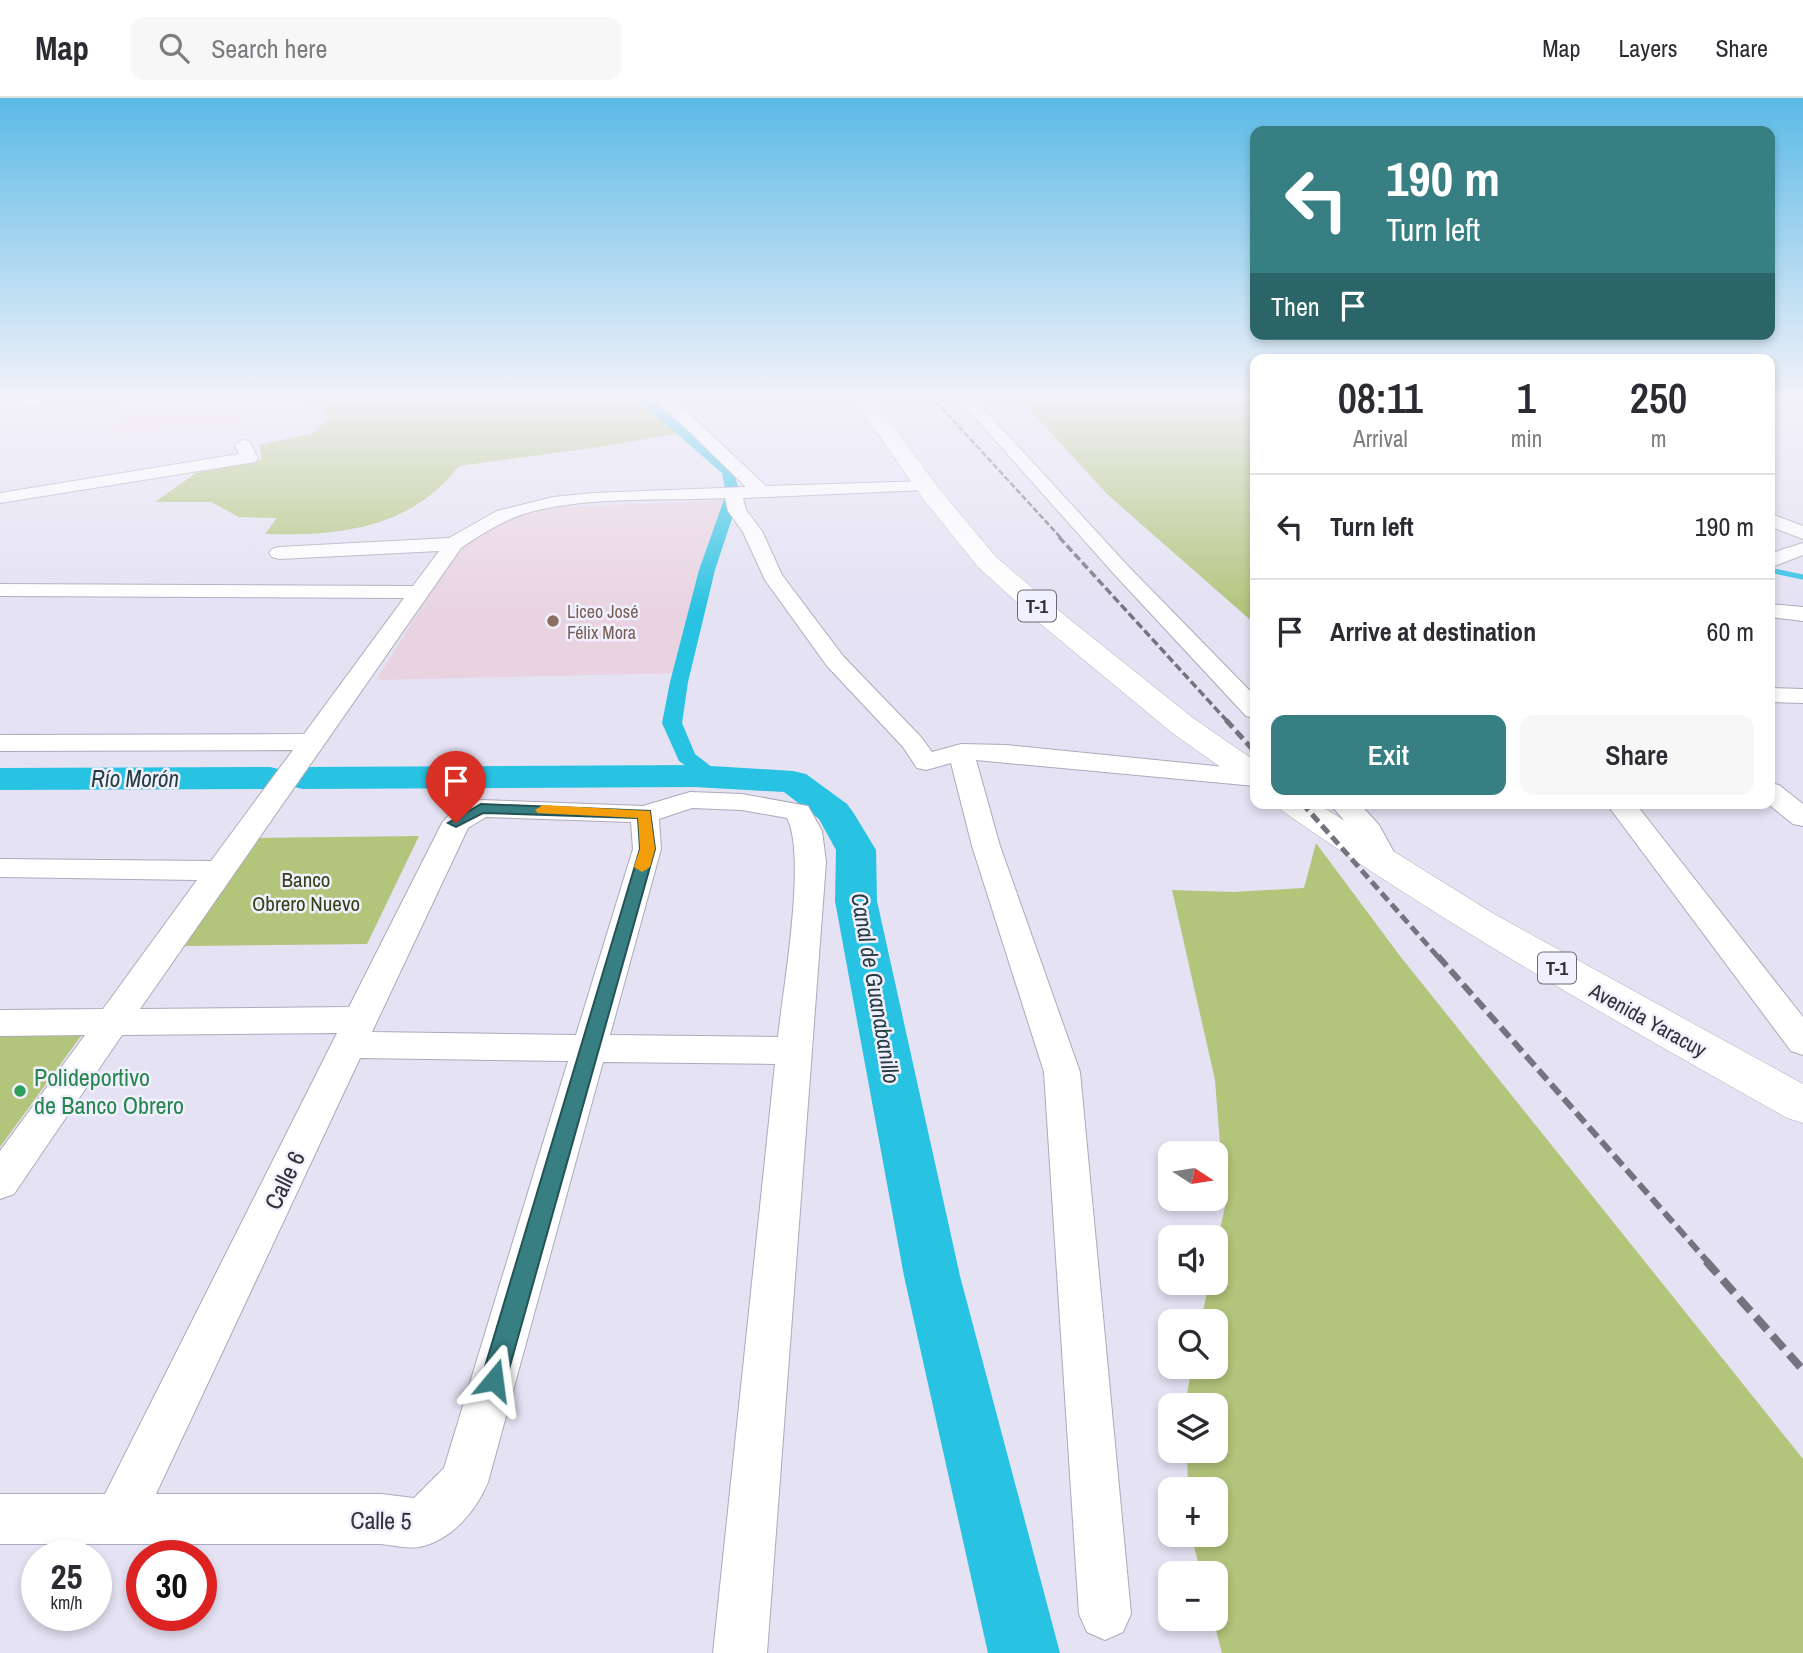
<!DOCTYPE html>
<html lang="en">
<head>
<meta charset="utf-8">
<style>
  body { margin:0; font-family:"Archivo Narrow",sans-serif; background:#f7f7f7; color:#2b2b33; height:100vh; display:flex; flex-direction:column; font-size:26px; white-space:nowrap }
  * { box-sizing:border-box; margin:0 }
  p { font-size:23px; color:#7c7c81 }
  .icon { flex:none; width:38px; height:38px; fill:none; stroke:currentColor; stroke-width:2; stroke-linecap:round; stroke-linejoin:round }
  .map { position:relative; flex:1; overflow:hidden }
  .panel { position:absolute; left:1250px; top:256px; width:525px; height:455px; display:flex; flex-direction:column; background:#fff; border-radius:14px; box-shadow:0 4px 10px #0003 }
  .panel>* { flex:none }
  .guide { position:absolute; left:1250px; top:28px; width:525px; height:214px; border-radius:14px; box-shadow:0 4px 10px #0003; background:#377f83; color:#fff; overflow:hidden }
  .needle { width:46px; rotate:102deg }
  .fabs { position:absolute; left:1158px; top:1043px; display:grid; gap:14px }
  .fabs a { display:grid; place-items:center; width:70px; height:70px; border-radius:14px; background:#fff; box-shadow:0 4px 10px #0003; font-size:35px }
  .speed { position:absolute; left:21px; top:1442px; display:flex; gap:14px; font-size:35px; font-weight:700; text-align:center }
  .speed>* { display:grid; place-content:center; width:91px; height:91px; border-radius:50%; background:#fff; box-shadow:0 4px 10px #0003; line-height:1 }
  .speed small { font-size:18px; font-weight:400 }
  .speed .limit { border:10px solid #d22; background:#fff; color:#111 }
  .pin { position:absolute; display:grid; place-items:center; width:60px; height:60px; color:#fff; margin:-72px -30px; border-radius:50% 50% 50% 0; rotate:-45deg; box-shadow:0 0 7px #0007 }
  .pin .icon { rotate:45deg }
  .me { position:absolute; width:77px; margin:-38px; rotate:16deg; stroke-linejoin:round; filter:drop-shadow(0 0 5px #0008) }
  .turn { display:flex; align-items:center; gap:24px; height:147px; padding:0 21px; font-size:32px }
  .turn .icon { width:91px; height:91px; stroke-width:2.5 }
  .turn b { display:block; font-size:49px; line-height:60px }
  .then { display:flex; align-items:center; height:66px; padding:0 21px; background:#0003; gap:14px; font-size:26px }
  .eta { display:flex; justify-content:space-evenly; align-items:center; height:119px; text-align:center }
  .eta b { font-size:42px; font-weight:600; line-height:49px }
  .cta { display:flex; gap:14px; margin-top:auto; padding:14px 21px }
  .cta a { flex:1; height:80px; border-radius:14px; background:#377f83; color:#fff; font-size:28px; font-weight:600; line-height:80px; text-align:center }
  .cta a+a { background:#f7f7f7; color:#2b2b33 }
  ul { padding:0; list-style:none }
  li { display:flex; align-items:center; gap:21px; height:105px; padding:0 21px; border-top:2px solid #e1e1e2 }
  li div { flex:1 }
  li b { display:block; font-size:26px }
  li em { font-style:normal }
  header { display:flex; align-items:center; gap:42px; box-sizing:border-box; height:98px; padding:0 35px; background:#fff; border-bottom:2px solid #e1e1e2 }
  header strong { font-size:33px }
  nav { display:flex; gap:38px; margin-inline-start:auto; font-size:24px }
  .search { width:490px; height:63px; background:#f7f7f7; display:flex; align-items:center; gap:18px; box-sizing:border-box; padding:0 24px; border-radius:14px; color:#7c7c81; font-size:26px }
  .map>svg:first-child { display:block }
  .education { fill:#e9d3e1 }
  .green { fill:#b3c47b }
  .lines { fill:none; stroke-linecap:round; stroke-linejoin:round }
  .stream { stroke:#28c2e2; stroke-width:5 }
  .canal { fill:#28c2e2; fill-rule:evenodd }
  .river { fill:#28c2e2; fill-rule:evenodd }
  .minor-casing { stroke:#acaaba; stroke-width:2 }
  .major-casing { stroke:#acaaba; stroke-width:1 }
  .minor { fill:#fff; fill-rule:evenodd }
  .major { fill:#fff; fill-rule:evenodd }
  .rail-far4 { stroke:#75747e; stroke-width:2.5; stroke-dasharray:6 2.5; stroke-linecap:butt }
  .rail-far3 { stroke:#75747e; stroke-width:3.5; stroke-dasharray:8 3.5; stroke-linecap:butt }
  .rail-far2 { stroke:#75747e; stroke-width:5; stroke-dasharray:10 5; stroke-linecap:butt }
  .rail-far1 { stroke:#75747e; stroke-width:6; stroke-dasharray:13 6; stroke-linecap:butt }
  .rail { stroke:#75747e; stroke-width:8; stroke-dasharray:17 8; stroke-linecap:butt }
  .route { fill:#377f83; stroke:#245355; stroke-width:2 }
  .slow { fill:#f59e0b }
  .education-dot { fill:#8d6e63; stroke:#f1f0fe; stroke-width:2.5 }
  .leisure-dot { fill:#2e9e5b; stroke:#f1f0fe; stroke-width:2.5 }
  .labels { text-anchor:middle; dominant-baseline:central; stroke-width:5; stroke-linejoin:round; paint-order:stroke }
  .far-education-label { font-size:18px; fill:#785e54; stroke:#f1f0fe; text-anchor:start }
  .shield { fill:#f1f0fe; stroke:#6b6a73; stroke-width:2 }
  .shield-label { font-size:19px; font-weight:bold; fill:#313137 }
  .park-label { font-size:21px; fill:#373f17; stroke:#f1f0fe }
  .street-label { font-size:21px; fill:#313137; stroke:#f1f0fe }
  .water-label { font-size:23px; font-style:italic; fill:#253d43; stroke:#f1f0fe }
  .near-leisure-label { font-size:24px; fill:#27864d; stroke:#f1f0fe; text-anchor:start }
  .near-street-label { font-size:24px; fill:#313137; stroke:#f1f0fe }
</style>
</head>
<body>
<header>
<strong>Map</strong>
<div class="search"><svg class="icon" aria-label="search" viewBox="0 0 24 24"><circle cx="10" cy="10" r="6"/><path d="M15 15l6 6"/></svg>Search here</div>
<nav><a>Map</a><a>Layers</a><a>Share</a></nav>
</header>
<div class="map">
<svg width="1803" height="1555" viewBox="0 0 1803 1555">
  <rect width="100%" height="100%" fill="#e4e2f3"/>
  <path class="education" d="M123,297H299L306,311L195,334L192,326L116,340L117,299Z
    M725,402L681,575L376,582L465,441L504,420L562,409Z"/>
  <path class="green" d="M313,297H635L681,335L599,349L459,368C410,431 340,438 265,436L277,420L239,419L211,404H155L196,375L262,362L259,347L314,335L328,319Z
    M1016,297H1255V526L1108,397Z
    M419,738L367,846L183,848L254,740Z
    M1316,745L1400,858L1803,1361V1555H1222L1213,1521H1216V1475H1201L1191,1437H1216V1391H1188L1187,1353H1216V1307H1185L1192,1269H1216V1223H1201L1209,1185H1216V1149L1225,1109L1215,982L1172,792L1233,794L1304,790Z
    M0,937L81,938L0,1049Z"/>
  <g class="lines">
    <path class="stream" d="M1769,472L1803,479"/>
    <path class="canal" d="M632,297H645L733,371L740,396L715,472L688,584L682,625L695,656L726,680L723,684H709L679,663L662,625L670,584L699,472L726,396L722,375Z"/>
    <path class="river" d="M695,667L793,673L806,676L847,706L853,714L876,752L877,803L960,1178L1060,1555H988L904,1178L835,803L836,752L819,721L784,694L695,689L303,691L290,688L286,682L283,688L270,691L0,692V670L270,669L283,672L286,678L290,672L303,669Z"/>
    <defs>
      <path id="minor" d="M41,297H83L75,302L0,312V302Z
        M652,297H669L766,388L931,383L934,387L931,391L925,392L743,400L746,412L762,433L782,477L843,558L921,639L932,654L961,646L1006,647L1255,672V688L976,662L1000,748L1080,974L1131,1516L1123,1534L1105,1542L1087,1534L1079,1516L1044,974L972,748L951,665L926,672L917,670L903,649L827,568L765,482L743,434L728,413L725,400C664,403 584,398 527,415C503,422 482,436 461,450L140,911L349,909L442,725C450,713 467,705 481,702L643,708L690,694L742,696L808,708L822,733L826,764L767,1555H713L775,966L603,964L488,1384C477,1412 451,1443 419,1449C408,1451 392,1447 381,1446H0V1396H105L337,935L122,937L14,1096L0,1101V1053L85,937L0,938V912L103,911L197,782L0,779V761L211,763L293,652L0,653V637L304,636L404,500L0,498V486L413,488L439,453L279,461L272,459L269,455L272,451L279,449L449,440L497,413L553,399L593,395L746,389ZM692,710L742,712L787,720C807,758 783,891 778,939L610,937L661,751L659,721ZM486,719L631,724L633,751L576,937L372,934L468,730ZM360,960L568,963L444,1370L414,1400L381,1396H156Z
        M955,297H971L1128,468L1255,598V620L1246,618L1114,476Z
        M243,342L249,343L258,360L255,364L0,405V395L239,356L235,347Z
        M1769,415L1803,428V441L1769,428Z
        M1803,445V457L1769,470V456Z
        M1769,506L1803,509V523L1769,519Z
        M1769,590L1803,591V605L1769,604Z
        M1769,685L1779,687L1803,706V728L1793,726L1767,705Z
        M1329,705H1359L1379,727L1401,767L1396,774L1386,776L1376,774L1356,736Z
        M1606,705H1635L1803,919V957L1791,953Z"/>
      <path id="major" d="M851,297H870L940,392L996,459L1063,516L1193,620L1255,663V688L1243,685L1171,634L1043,528L978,469L924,402Z
        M1276,705H1316L1494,816L1803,986V1025L1787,1020C1615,923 1443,826 1281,712Z"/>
    </defs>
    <use href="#minor" class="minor-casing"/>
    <use href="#major" class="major-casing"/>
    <use href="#minor" class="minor"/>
    <use href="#major" class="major"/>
    <path class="rail-far4" d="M930,297L1061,440"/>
    <path class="rail-far3" d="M1059,439L1228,624"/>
    <path class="rail-far2" d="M1226,622L1255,654
      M1302,705L1439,860"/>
    <path class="rail-far1" d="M1438,858L1708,1164"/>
    <path class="rail" d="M1706,1163L1803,1272"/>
  </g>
  <linearGradient id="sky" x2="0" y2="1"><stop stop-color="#5bbae6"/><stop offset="0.58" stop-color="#f3f2fa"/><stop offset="1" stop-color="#f3f2fa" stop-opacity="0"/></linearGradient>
  <rect width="1803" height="515" fill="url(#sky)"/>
  <path class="route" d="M481,706L650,713L655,751L506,1282L502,1291L494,1294L485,1291L481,1282L640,751L638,720L483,715L456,729L448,725Z"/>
  <path class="slow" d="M543,707L650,713L655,751L650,769L642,774L634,769L640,751L638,720L538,715L535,712Z"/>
  <circle class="education-dot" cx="553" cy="523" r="7"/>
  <circle class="leisure-dot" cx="20" cy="993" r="7"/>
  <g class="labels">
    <g class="far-education-label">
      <text x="567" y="513">Liceo José<tspan x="567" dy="21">Félix Mora</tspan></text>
    </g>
    <g class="shield">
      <rect x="1018" y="492.5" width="38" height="31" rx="5"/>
      <rect x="1538" y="854.5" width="38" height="31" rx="5"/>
    </g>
    <g class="shield-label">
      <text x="1037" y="508">T-1</text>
      <text x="1557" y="870">T-1</text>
    </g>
    <g class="park-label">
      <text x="306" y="781">Banco<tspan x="306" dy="24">Obrero Nuevo</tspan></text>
    </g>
    <g class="street-label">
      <text transform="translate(1648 922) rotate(29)">Avenida Yaracuy</text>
    </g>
    <g class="water-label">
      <text x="135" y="680">Río Morón</text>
      <text transform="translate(876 890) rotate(80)">Canal de Guanabanillo</text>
    </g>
    <g class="near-leisure-label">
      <text x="34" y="979">Polideportivo<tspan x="34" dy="28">de Banco Obrero</tspan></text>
    </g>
    <g class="near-street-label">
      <text transform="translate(284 1082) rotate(-64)">Calle 6</text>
      <text transform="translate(381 1422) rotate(1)">Calle 5</text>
    </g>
  </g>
</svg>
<div class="fabs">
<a><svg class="needle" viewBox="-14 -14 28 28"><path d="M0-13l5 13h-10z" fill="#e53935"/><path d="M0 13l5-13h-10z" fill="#7c7c81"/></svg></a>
<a><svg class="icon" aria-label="sound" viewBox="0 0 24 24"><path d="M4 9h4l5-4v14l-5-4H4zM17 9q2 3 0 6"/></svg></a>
<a><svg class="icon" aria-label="search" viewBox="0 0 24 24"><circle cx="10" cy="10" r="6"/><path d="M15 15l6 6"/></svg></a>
<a><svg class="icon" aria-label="layers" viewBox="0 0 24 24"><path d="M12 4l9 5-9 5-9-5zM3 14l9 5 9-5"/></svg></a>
<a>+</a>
<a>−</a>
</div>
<div class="speed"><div>25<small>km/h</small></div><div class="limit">30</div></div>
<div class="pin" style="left:456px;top:725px;background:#d93025"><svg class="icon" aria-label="arrive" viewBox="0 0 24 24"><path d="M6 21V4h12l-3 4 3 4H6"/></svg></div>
<svg class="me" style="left:494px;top:1282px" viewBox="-20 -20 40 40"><path d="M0-17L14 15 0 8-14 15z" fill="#377f83" stroke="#fff" stroke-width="4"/></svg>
<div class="guide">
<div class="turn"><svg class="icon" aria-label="left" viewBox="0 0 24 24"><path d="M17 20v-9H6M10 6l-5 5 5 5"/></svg><div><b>190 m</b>Turn left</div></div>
<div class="then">Then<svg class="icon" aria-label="arrive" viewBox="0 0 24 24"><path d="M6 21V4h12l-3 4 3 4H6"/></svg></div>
</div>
<section class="panel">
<div class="eta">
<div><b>08:11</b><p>Arrival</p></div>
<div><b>1</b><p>min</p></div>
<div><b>250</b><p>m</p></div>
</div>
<ul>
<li><svg class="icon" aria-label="left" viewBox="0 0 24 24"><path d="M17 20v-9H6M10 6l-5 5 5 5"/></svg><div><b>Turn left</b></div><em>190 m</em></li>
<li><svg class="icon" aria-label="arrive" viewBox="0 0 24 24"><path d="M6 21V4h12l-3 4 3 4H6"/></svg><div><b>Arrive at destination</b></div><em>60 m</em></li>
</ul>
<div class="cta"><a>Exit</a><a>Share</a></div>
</section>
</div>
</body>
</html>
